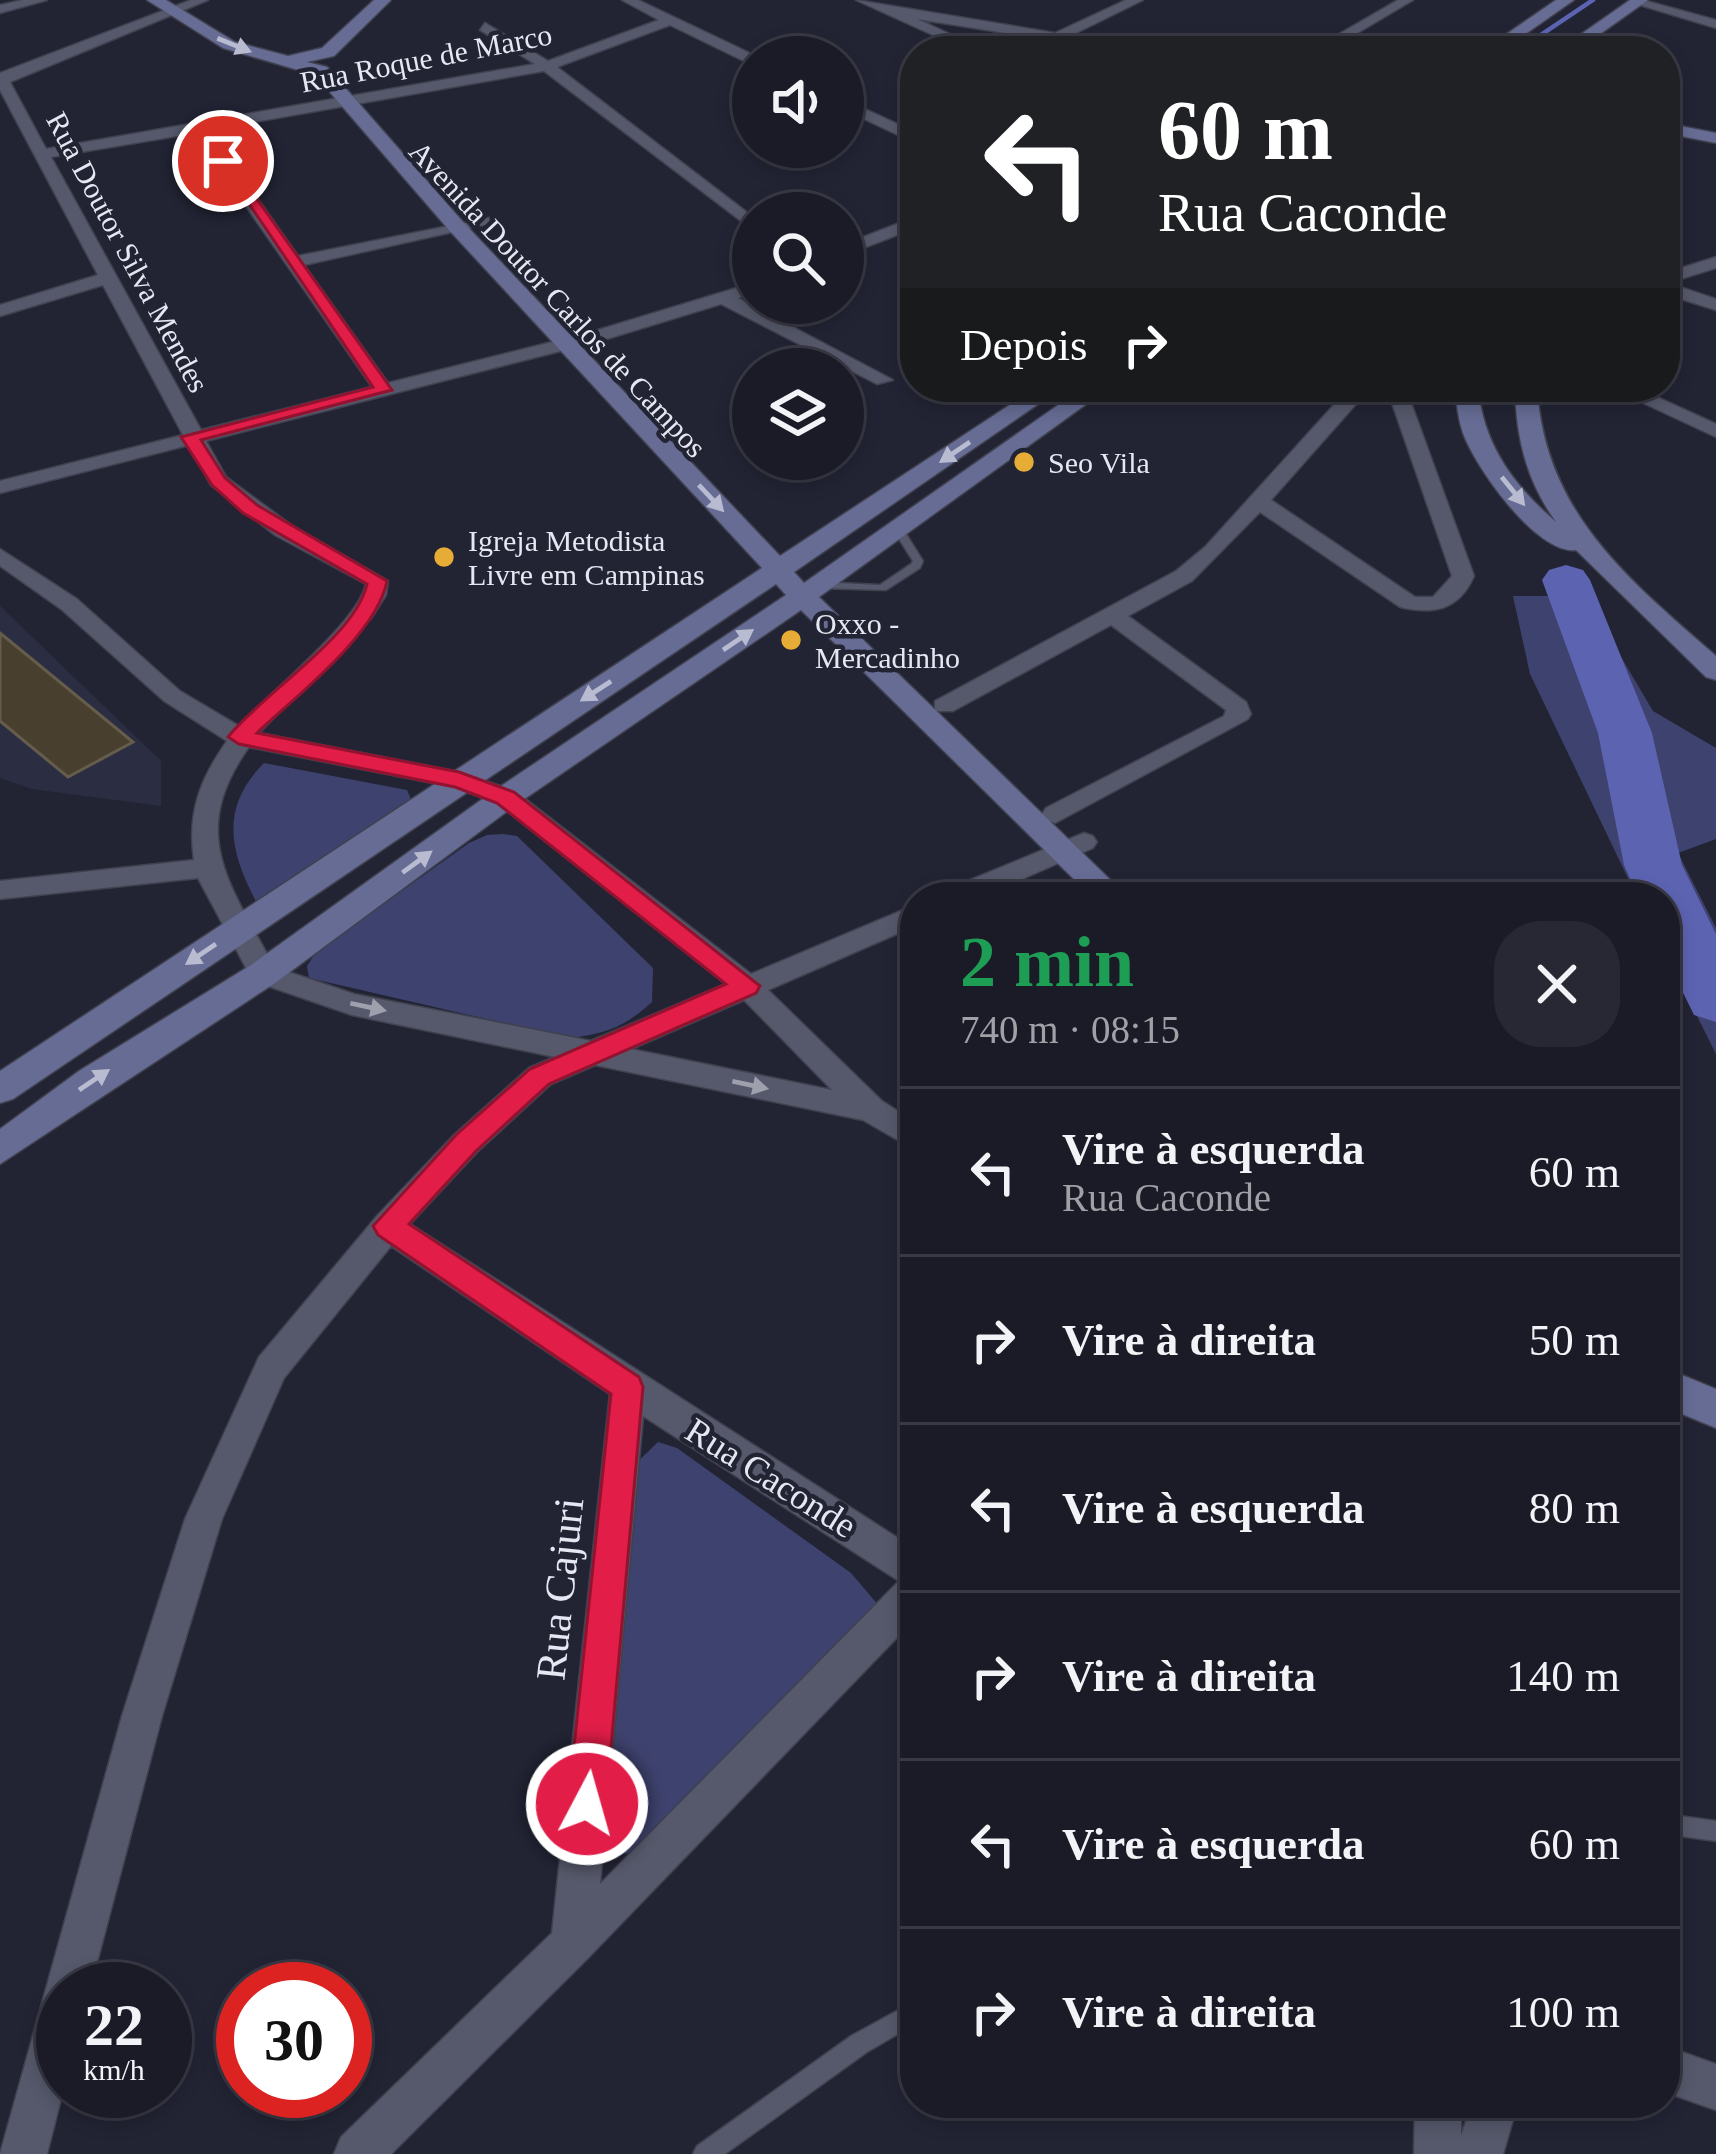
<!DOCTYPE html>
<html lang="pt">
<head>
<meta charset="utf-8">
<style>
  body { margin:0; font-family:"Times New Roman",serif; background:#272833; color:#f1f3f6; height:100vh; display:flex; flex-direction:column; font-size:45px; white-space:nowrap }
  * { box-sizing:border-box; margin:0 }
  p { font-size:39px; color:#9fa1a7 }
  .icon { flex:none; width:66px; height:66px; fill:none; stroke:currentColor; stroke-width:2; stroke-linecap:round; stroke-linejoin:round }
  .map { position:relative; flex:1; overflow:hidden }
  .details { position:absolute; left:900px; top:882px; width:780px; height:1236px; display:flex; flex-direction:column; background:#1a1b27; border-radius:48px; box-shadow:0 6px 18px #0003,0 0 0 3px #383944 }
  .details>* { flex:none }
  .hud { position:absolute; left:900px; top:36px; width:780px; height:366px; border-radius:48px; box-shadow:0 6px 18px #0003,0 0 0 3px #383944; background:#202124; color:#fff; overflow:hidden }
  .controls { position:absolute; left:732px; top:36px; display:grid; gap:24px }
  .controls a { display:grid; place-items:center; width:132px; height:132px; border-radius:50%; background:#1a1b27; box-shadow:0 6px 18px #0003,0 0 0 3px #383944; font-size:60px }
  .speed { position:absolute; left:36px; top:1962px; display:flex; gap:24px; font-size:60px; font-weight:700; text-align:center }
  .speed>* { display:grid; place-content:center; width:156px; height:156px; border-radius:50%; background:#1a1b27; box-shadow:0 6px 18px #0003,0 0 0 3px #383944; line-height:1 }
  .speed small { font-size:30px; font-weight:400 }
  .speed .limit { border:18px solid #d22; background:#fff; color:#111 }
  .pin { position:absolute; display:grid; place-items:center; width:102px; height:102px; color:#fff; margin:-51px; border:6px solid #fff; border-radius:50%; box-shadow:0 3px 12px #0007 }
  .me { position:absolute; width:132px; margin:-66px; rotate:6deg; stroke-linejoin:round; filter:drop-shadow(0 0 9px #0008) }
  .turn { display:flex; align-items:center; gap:42px; height:252px; padding:0 60px; font-size:54px }
  .turn .icon { width:156px; height:156px; stroke-width:2.5 }
  .turn b { display:block; font-size:84px; line-height:102px }
  .then { display:flex; align-items:center; height:114px; padding:0 60px; background:#0003; gap:24px; font-size:45px }
  .round { display:grid; place-items:center; flex:none; width:126px; height:126px; border-radius:48px; background:#272833 }
  .overview { display:flex; align-items:center; justify-content:space-between; height:204px; padding:0 60px }
  h1 { font-size:72px; font-weight:700; line-height:90px; color:#1e9e55 }
  ul { padding:0; list-style:none }
  li { display:flex; align-items:center; gap:36px; height:168px; padding:0 60px; border-top:3px solid #383944 }
  li div { flex:1 }
  li b { display:block; font-size:45px }
  li em { font-style:normal }
  .map>svg:first-child { display:block }
  .built { fill:#2b2e43 }
  .green { fill:#3e426e }
  .lines { fill:none; stroke-linecap:round; stroke-linejoin:round }
  .stream { stroke:#5c63b1; stroke-width:4.5 }
  .river { fill:#5c63b1; fill-rule:evenodd }
  .building { fill:#493f2f; stroke:#655c4b; stroke-width:3 }
  .lane-casing { stroke:#40414f; stroke-width:3 }
  .street-casing { stroke:#40414f; stroke-width:3 }
  .secondary-casing { stroke:#40414f; stroke-width:3 }
  .lane { fill:#56596b; fill-rule:evenodd }
  .street { fill:#56596b; fill-rule:evenodd }
  .secondary { fill:#666c94; fill-rule:evenodd }
  .oneway { fill:#b9bcd1 }
  .oneway2 { fill:#9ea0ae }
  .route { fill:#e11d48; stroke:#92132f; stroke-width:3 }
  .poi-dot { fill:#e6ac36; stroke:#222434; stroke-width:4.5 }
  .labels { text-anchor:middle; dominant-baseline:central; stroke-width:9; stroke-linejoin:round; paint-order:stroke }
  .far-street-label { font-size:30px; fill:#e5e7f2; stroke:#222434 }
  .far-poi-label { font-size:30px; fill:#e5e7f2; stroke:#222434; text-anchor:start }
  .street-label { font-size:36px; fill:#e5e7f2; stroke:#222434 }
  .near-street-label { font-size:42px; fill:#e5e7f2; stroke:#222434 }
</style>
</head>
<body>
<div class="map">
<svg width="1716" height="2154" viewBox="0 0 1716 2154">
  <rect width="100%" height="100%" fill="#222434"/>
  <path class="built" d="M0,606L161,761V806L32,789L0,778Z"/>
  <path class="green" d="M1513,596H1585L1653,711L1716,748V839L1678,853L1716,928V1054L1665,952V897H1637L1530,674Z
    M264,763L407,790L413,804L260,909C231,856 217,810 264,763Z
    M503,834L517,836L653,968L652,1002C625,1027 605,1034 569,1038L309,978L307,966L316,952L469,843L487,835Z
    M658,1442L677,1448L851,1573L880,1607L643,1849L618,1856L600,1845L630,1469Z"/>
  <g class="lines">
    <path class="stream" d="M1517,51L1593,0"/>
    <path class="river" d="M1566,565L1583,570L1590,580L1652,733L1682,865L1716,934V1022L1694,1015L1665,956V897H1638L1624,865L1598,733L1542,580L1549,570Z"/>
  </g>
  <path class="building" d="M0,633L133,742L68,777L0,721Z"/>
  <g class="lines">
    <defs>
      <path id="lane" d="M899,528L903,529L923,561L920,568L886,590L818,588L812,585L818,582L880,585L911,564L913,561L894,531Z
        M1665,1814L1716,1821V1841L1665,1834Z
        M915,2001V2024L867,2052L725,2154H693L697,2146L851,2036Z"/>
      <path id="street" d="M23,0H47L0,13V5Z
        M191,0H208L10,82L46,149L535,64L480,30L485,23L548,61L659,20L622,0H638L758,57H753V64L748,63L670,25L557,67L753,217V230L544,71L209,130L298,256L489,218V224L304,265L388,383L588,333L753,283V294L738,298L893,380L877,384L721,304L600,341L206,441L226,477L291,525L388,581L386,595L372,617L259,733L459,772L515,791L751,974L915,905V926L768,990L882,1101L915,1122V1150L863,1120L595,1065L551,1084L477,1152L410,1224L915,1549V1619L588,1958L391,2154H334L341,2137L552,1933L610,1394L391,1246L284,1378L222,1519L162,1716L90,1989H63V2091L47,2154H0L122,1716L185,1519L259,1357L377,1216L455,1134L529,1068L555,1057L352,1015L253,981L198,878L0,899V881L194,860C187,813 200,779 227,741L164,701L61,609L0,566V549L77,599L180,691L239,726C268,694 359,621 366,584L275,535L211,485L189,445L0,493V481L183,435L103,285L0,316V305L98,275L0,90V73ZM195,133L372,387L201,430L51,157ZM249,747L454,787L497,803L726,984L591,1041L354,994L274,967C231,885 186,835 249,747ZM744,1000L832,1090L631,1049ZM643,1416L899,1581L600,1884Z
        M856,0L1055,33L1126,0H1143L1072,35L1151,51H1118L917,19L987,51H968Z
        M1398,0H1413L1327,51H1310Z
        M1643,0L1716,20V28L1630,2Z
        M843,99L915,132V143L843,109Z
        M915,217V228L843,256V245Z
        M1716,257V268L1668,283L1716,299V310L1665,294V273Z
        M1366,387H1385L1410,400L1474,576C1459,610 1434,615 1400,607L1260,512L1192,581L1128,616L1246,702L1251,714L1248,719L1055,823L1046,820L1042,814L1046,808L1224,716L1226,710L1111,625L953,711H935V701L1176,571L1205,547L1342,396ZM1376,397L1392,403L1452,576L1433,597H1415L1271,500L1356,404Z
        M1609,387H1635L1716,424V437Z
        M1084,833L1093,836L1097,842L1093,848L981,897H942L946,890Z
        M1665,2046L1716,2064V2110L1665,2092Z
        M1415,2103H1461V2136L1472,2103H1518L1503,2154H1414Z"/>
      <path id="secondary" d="M147,0H166L235,42L288,56L322,48L374,0H391L334,56L307,62L327,67L463,222L780,556L1037,387H1063L794,572L804,583L1084,387H1110L819,597L1128,897H1092L801,610L517,804L275,983L0,1164V1129L79,1071L251,965L495,790L786,595L776,584L13,1099L0,1103V1071L762,568L449,230L315,75L223,48Z
        M1556,0H1574L1501,51H1482Z
        M1630,0H1648L1576,51H1557Z
        M1665,123L1716,133V143L1665,133Z
        M1456,387H1478C1483,444 1513,485 1556,522C1526,480 1516,437 1515,387H1537C1544,512 1628,579 1716,656V680L1706,677L1576,550C1537,555 1475,467 1463,433C1458,418 1456,403 1456,387Z
        M1665,1368L1716,1389V1428L1665,1407Z"/>
    </defs>
    <use href="#lane" class="lane-casing"/>
    <use href="#street" class="street-casing"/>
    <use href="#secondary" class="secondary-casing"/>
    <use href="#lane" class="lane"/>
    <use href="#street" class="street"/>
    <use href="#secondary" class="secondary"/>
  </g>
  <defs><path id="oneway-solid" d="M-6-.8H1V-3.2L6.5 0L1 3.2V.8H-6Z" transform="scale(3)"/></defs>
  <g class="oneway">
    <use href="#oneway-solid" transform="translate(234 45) rotate(22)"/>
    <use href="#oneway-solid" transform="translate(955 452) rotate(146)"/>
    <use href="#oneway-solid" transform="translate(1513 491) rotate(51)"/>
    <use href="#oneway-solid" transform="translate(711 498) rotate(47)"/>
    <use href="#oneway-solid" transform="translate(738 640) rotate(-34)"/>
    <use href="#oneway-solid" transform="translate(596 691) rotate(147)"/>
    <use href="#oneway-solid" transform="translate(417 862) rotate(-36)"/>
    <use href="#oneway-solid" transform="translate(201 954) rotate(146)"/>
    <use href="#oneway-solid" transform="translate(94 1080) rotate(-34)"/>
  </g>
  <g class="oneway2">
    <use href="#oneway-solid" transform="translate(368 1007) rotate(12)"/>
    <use href="#oneway-solid" transform="translate(750 1085) rotate(12)"/>
  </g>
  <path class="route" d="M218,158H228L392,390L201,440L225,478L257,505L387,581C377,634 296,696 257,733L459,772L514,792L760,986L756,993L549,1084L476,1151L409,1224L639,1377L643,1387L606,1804L600,1818L587,1823L573,1818L568,1804L611,1394L378,1235L373,1226L456,1135L530,1069L726,984L497,803L455,787L239,744L228,737C262,694 356,636 367,584L243,513L212,485L181,437L373,387Z"/>
  <g class="poi-dot">
    <circle cx="1024" cy="462" r="12"/>
    <circle cx="444" cy="557" r="12"/>
    <circle cx="791" cy="640" r="12"/>
  </g>
  <g class="labels">
    <g class="far-street-label">
      <text transform="translate(426 58) rotate(-11)">Rua Roque de Marco</text>
      <text transform="translate(128 252) rotate(62)">Rua Doutor Silva Mendes</text>
      <text transform="translate(558 299) rotate(47)">Avenida Doutor Carlos de Campos</text>
    </g>
    <g class="far-poi-label">
      <text x="1048" y="462">Seo Vila</text>
      <text x="468" y="540">Igreja Metodista<tspan x="468" dy="34">Livre em Campinas</tspan></text>
      <text x="815" y="623">Oxxo -<tspan x="815" dy="34">Mercadinho</tspan></text>
    </g>
    <g class="street-label">
      <text transform="translate(771 1478) rotate(32)">Rua Caconde</text>
    </g>
    <g class="near-street-label">
      <text transform="translate(560 1589) rotate(-84)">Rua Cajuri</text>
    </g>
  </g>
</svg>
<div class="controls">
<a><svg class="icon" aria-label="sound" viewBox="0 0 24 24"><path d="M4 9h4l5-4v14l-5-4H4zM17 9q2 3 0 6"/></svg></a>
<a><svg class="icon" aria-label="search" viewBox="0 0 24 24"><circle cx="10" cy="10" r="6"/><path d="M15 15l6 6"/></svg></a>
<a><svg class="icon" aria-label="layers" viewBox="0 0 24 24"><path d="M12 4l9 5-9 5-9-5zM3 14l9 5 9-5"/></svg></a>
</div>
<div class="speed"><div>22<small>km/h</small></div><div class="limit">30</div></div>
<div class="pin" style="left:223px;top:161px;background:#d93025"><svg class="icon" aria-label="arrive" viewBox="0 0 24 24"><path d="M6 21V4h12l-3 4 3 4H6"/></svg></div>
<svg class="me" style="left:587px;top:1804px" viewBox="-20 -20 40 40"><circle r="17" fill="#e11d48" stroke="#fff" stroke-width="3"/><path d="M0-11L8 9 0 5-8 9z" fill="#fff"/></svg>
<div class="hud">
<div class="turn"><svg class="icon" aria-label="left" viewBox="0 0 24 24"><path d="M17 20v-9H6M10 6l-5 5 5 5"/></svg><div><b>60 m</b>Rua Caconde</div></div>
<div class="then">Depois<svg class="icon" aria-label="right" viewBox="0 0 24 24"><path d="M7 20v-9h11M14 6l5 5-5 5"/></svg></div>
</div>
<section class="details">
<div class="overview"><div><h1>2 min</h1><p>740 m · 08:15</p></div><a class="round"><svg class="icon" aria-label="close" viewBox="0 0 24 24"><path d="M6 6l12 12M18 6L6 18"/></svg></a></div>
<ul>
<li><svg class="icon" aria-label="left" viewBox="0 0 24 24"><path d="M17 20v-9H6M10 6l-5 5 5 5"/></svg><div><b>Vire à esquerda</b><p>Rua Caconde</p></div><em>60 m</em></li>
<li><svg class="icon" aria-label="right" viewBox="0 0 24 24"><path d="M7 20v-9h11M14 6l5 5-5 5"/></svg><div><b>Vire à direita</b></div><em>50 m</em></li>
<li><svg class="icon" aria-label="left" viewBox="0 0 24 24"><path d="M17 20v-9H6M10 6l-5 5 5 5"/></svg><div><b>Vire à esquerda</b></div><em>80 m</em></li>
<li><svg class="icon" aria-label="right" viewBox="0 0 24 24"><path d="M7 20v-9h11M14 6l5 5-5 5"/></svg><div><b>Vire à direita</b></div><em>140 m</em></li>
<li><svg class="icon" aria-label="left" viewBox="0 0 24 24"><path d="M17 20v-9H6M10 6l-5 5 5 5"/></svg><div><b>Vire à esquerda</b></div><em>60 m</em></li>
<li><svg class="icon" aria-label="right" viewBox="0 0 24 24"><path d="M7 20v-9h11M14 6l5 5-5 5"/></svg><div><b>Vire à direita</b></div><em>100 m</em></li>
</ul>
</section>
</div>
</body>
</html>
